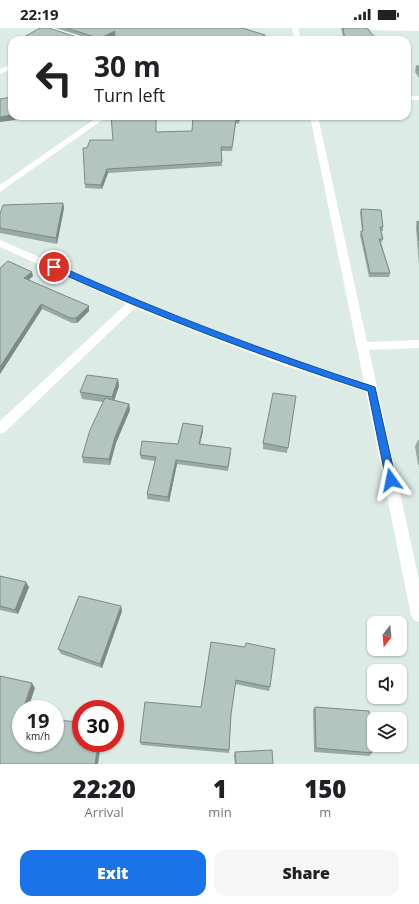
<!DOCTYPE html>
<html lang="en">
<head>
<meta charset="utf-8">
<style>
  body { margin:0; font-family:"Open Sans",sans-serif; background:#f6f6f6; color:#202124; height:100vh; display:flex; flex-direction:column; font-size:15px; white-space:nowrap }
  * { box-sizing:border-box; margin:0 }
  p { font-size:13px; color:#757577 }
  .icon { flex:none; width:22px; height:22px; fill:none; stroke:currentColor; stroke-width:2; stroke-linecap:round; stroke-linejoin:round }
  .map { position:relative; height:736px; overflow:hidden }
  .drawer { display:flex; flex-direction:column; background:#fff; flex:1 }
  .drawer>* { flex:none }
  .guide { position:absolute; left:8px; top:8px; width:403px; height:84px; border-radius:12px; box-shadow:0 1px 3px #0004; background:#fff; color:#202124; overflow:hidden }
  .needle { width:26px; rotate:196deg }
  .tools { position:absolute; left:367px; top:588px; display:grid; gap:8px }
  .tools a { display:grid; place-items:center; width:40px; height:40px; border-radius:8px; background:#fff; box-shadow:0 1px 3px #0004; font-size:20px }
  .speed { position:absolute; left:12px; top:672px; display:flex; gap:8px; font-size:20px; font-weight:700; text-align:center }
  .speed>* { display:grid; place-content:center; width:52px; height:52px; border-radius:50%; background:#fff; box-shadow:0 1px 3px #0004; line-height:1 }
  .speed small { font-size:10px; font-weight:400 }
  .speed .limit { border:6px solid #d22; background:#fff; color:#111 }
  .pin { position:absolute; display:grid; place-items:center; width:34px; height:34px; color:#fff; margin:-17px; border:2px solid #fff; border-radius:50%; box-shadow:0 1px 4px #0007 }
  .me { position:absolute; width:44px; margin:-22px; rotate:348deg; stroke-linejoin:round; filter:drop-shadow(0 0 3px #0008) }
  .turn { display:flex; align-items:center; gap:14px; height:84px; padding:0 20px; font-size:18px }
  .turn .icon { width:52px; height:52px; stroke-width:2.5 }
  .turn b { display:block; font-size:28px; line-height:34px }
  .eta { display:flex; justify-content:space-evenly; align-items:center; height:68px; text-align:center }
  .eta b { font-size:24px; font-weight:800; line-height:28px }
  .action { display:flex; gap:8px; margin-top:auto; padding:8px 20px }
  .action a { flex:1; height:46px; border-radius:12px; background:#1a73e8; color:#fff; font-size:16px; font-weight:800; line-height:46px; text-align:center }
  .action a+a { background:#f6f6f6; color:#202124 }
  .status { display:flex; justify-content:space-between; align-items:center; height:28px; padding:0 20px; background:#fff; direction:ltr }
  .status svg { height:11px; fill:currentColor }
  .map>svg:first-child { display:block }
  .lines { fill:none; stroke-linecap:round; stroke-linejoin:round }
  .minor { fill:#fff; fill-rule:evenodd }
  .wall { fill:#99a9a4 }
  .shaded-wall { fill:#7d8a86 }
  .building { fill:#b2c5bf; stroke:#7d8a86 }
  .route { fill:#1a73e8; stroke:#114b97 }
</style>
</head>
<body>
<div class="status"><b>22:19</b><svg viewBox="0 0 49 12"><path d="M0 12V9h3v3zM5 12V6h3v6zM10 12V3h3v9zM15 12V0h3v12zM26 1h20v11H26zM47 4h2v5h-2z"/></svg></div>
<div class="map">
<svg width="419" height="736" viewBox="0 0 419 736">
  <rect width="100%" height="100%" fill="#dcebe6"/>
  <g class="lines">
    <path class="minor" d="M43,0H53L91,12H81Z
      M292,0H298L301,12H295Z
      M369,0H419V3L372,2Z
      M12,36V41L0,46V41Z
      M407,68H419V72H407Z
      M99,88H108L0,164V157Z
      M310,88H318L367,314L419,312V320L369,322L419,552V594L414,592L411,587L366,364L271,333L135,280L4,405L0,406V393L126,276L0,219V212L137,272L279,327L364,354Z"/>
  </g>
  <path class="wall" d="M55,0H242L265,7V11L115,7L105,12H25L24,9L88,10Z
    M341,0H367L377,12H344Z
    M416,38H419V50L415,44Z
    M240,88L239,96L236,95L232,123H221L222,138L108,145L102,161L85,160V156L87,120L113,112L157,104L192,103Z
    M63,175L64,180L57,216L0,205V186Z
    M361,181L383,199V203H381L383,211L382,214H381L390,245L389,249H369L360,207L361,203H362L360,185Z
    M417,193L419,194V239L416,199Z
    M0,240L33,248L29,252L89,278V283L77,295H72L42,281L0,346Z
    M118,351L119,358L114,372L129,376L130,382L116,415L110,437L83,435L82,429L103,374L82,371L80,364Z
    M296,368L287,425L263,421V415Z
    M203,403L200,416L231,424L228,443L177,436L169,474L147,471V466L155,433L141,431L140,427L178,416Z
    M418,412H419V437H418L415,418Z
    M0,548L29,559L18,586L0,582Z
    M121,578L122,583L102,640L61,626L58,621Z
    M211,614L270,659L269,663L235,656L231,687L229,725L141,717L140,714L201,679Z
    M315,679L372,725L369,728L314,724L313,682Z
    M235,724L273,736H235L234,728Z"/>
  <path class="shaded-wall" d="M115,3L116,7L105,12H96Z
    M265,7V11L264,12H258Z
    M12,87V88H47L0,94V89Z
    M107,141L108,145L102,161L101,157Z
    M63,175L64,180L57,216L56,210Z
    M32,244L33,248L25,255L24,250Z
    M41,276L42,281L0,346V339Z
    M89,278V283L77,295L76,290Z
    M118,351L119,358L113,376L112,369Z
    M129,376L130,382L116,415L110,437L109,431L115,409Z
    M203,398V403L199,420V416Z
    M176,432L177,436L169,474L168,469Z
    M26,554L29,559L18,586L15,582Z
    M121,578L122,583L102,640L100,636Z
    M32,655L35,660L28,681H23Z
    M98,715H101L98,736H95Z"/>
  <path class="building" d="M40,0H49L80,10H91L92,8L66,0H242L265,7L258,12H114L115,3L96,12H30L24,9Z
    M343,0H367L377,12H345Z
    M416,38H419V43Z
    M12,69V87L0,89V71Z
    M111,88H156V104L192,103L193,88H240V92H236L232,119H221L222,134L107,141L101,157L85,156L83,120H87L90,112H113Z
    M63,175L56,210L0,200V186L3,177Z
    M361,181L381,182L383,199H380L383,211H379L390,245H370L361,203H363Z
    M417,193L419,194V213Z
    M8,233L32,244L24,250L89,278L76,290H70L41,276L0,339V240Z
    M87,347L118,351L112,369L80,364Z
    M273,365L296,368L288,420L263,415Z
    M105,370L129,376L115,409L109,431L82,429L90,402Z
    M183,395L203,398L199,416L231,420L228,439L176,432L168,469L147,466L156,429L140,427L142,413L178,416Z
    M0,548L26,554L15,582L0,578Z
    M79,568L121,578L100,636L58,621Z
    M211,614L245,619L246,615L275,621L270,659L236,652L231,686L229,722L140,714L145,674L201,679Z
    M0,648L32,655L23,681H21V686L20,690H21V715H55V692L81,694V715H98L95,736H0Z
    M315,679L369,683L372,725L316,720Z
    M272,722L273,736H236L235,724Z"/>
  <path class="route" d="M51,237H57C161,284 267,324 375,359L396,452L394,455H387L386,452L368,363C260,328 155,288 51,241Z"/>
</svg>
<div class="tools">
<a><svg class="needle" viewBox="-14 -14 28 28"><path d="M0-13l5 13h-10z" fill="#e53935"/><path d="M0 13l5-13h-10z" fill="#757577"/></svg></a>
<a><svg class="icon" aria-label="sound" viewBox="0 0 24 24"><path d="M4 9h4l5-4v14l-5-4H4zM17 9q2 3 0 6"/></svg></a>
<a><svg class="icon" aria-label="layers" viewBox="0 0 24 24"><path d="M12 4l9 5-9 5-9-5zM3 14l9 5 9-5"/></svg></a>
</div>
<div class="speed"><div>19<small>km/h</small></div><div class="limit">30</div></div>
<div class="pin" style="left:54px;top:239px;background:#d93025"><svg class="icon" aria-label="arrive" viewBox="0 0 24 24"><path d="M6 21V4h12l-3 4 3 4H6"/></svg></div>
<svg class="me" style="left:391px;top:452px" viewBox="-20 -20 40 40"><path d="M0-17L14 15 0 8-14 15z" fill="#1a73e8" stroke="#fff" stroke-width="4"/></svg>
<div class="guide">
<div class="turn"><svg class="icon" aria-label="left" viewBox="0 0 24 24"><path d="M17 20v-9H6M10 6l-5 5 5 5"/></svg><div><b>30 m</b>Turn left</div></div>
</div>
</div>
<section class="drawer">
<div class="eta">
<div><b>22:20</b><p>Arrival</p></div>
<div><b>1</b><p>min</p></div>
<div><b>150</b><p>m</p></div>
</div>
<div class="action"><a>Exit</a><a>Share</a></div>
</section>
</body>
</html>
